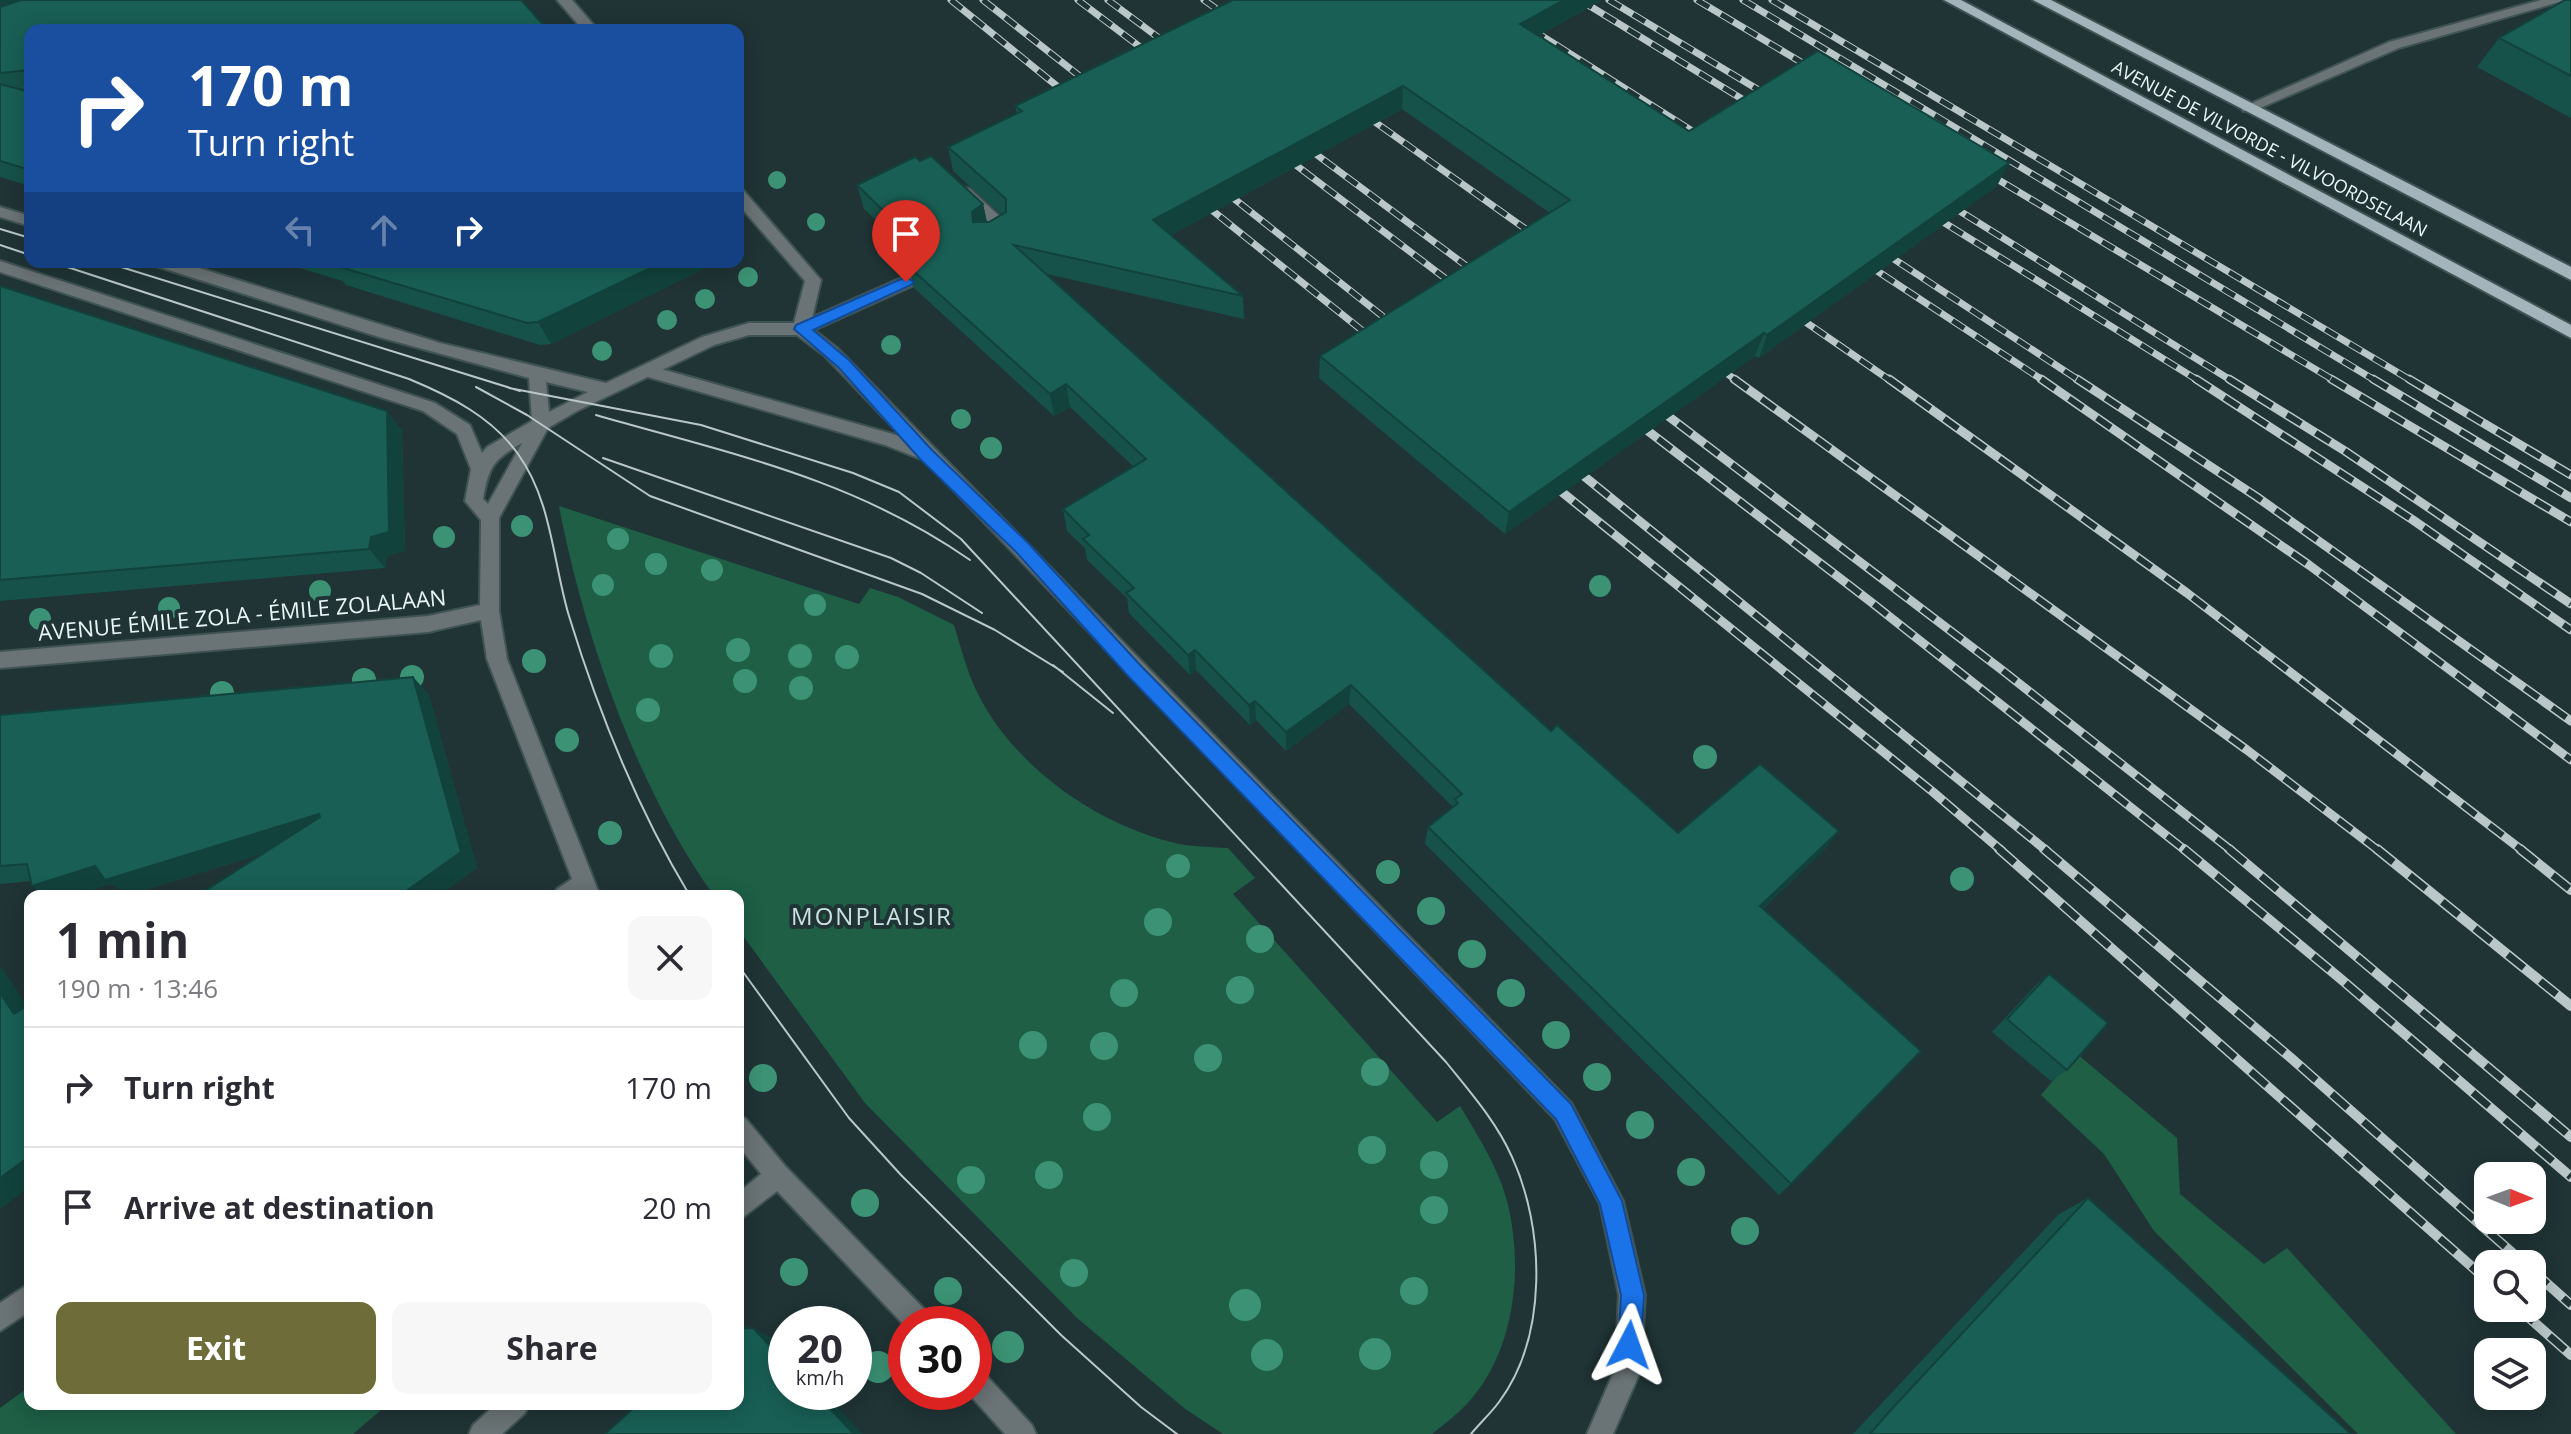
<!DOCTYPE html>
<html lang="en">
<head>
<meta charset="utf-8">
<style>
  body { margin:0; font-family:"Open Sans",sans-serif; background:#f7f7f7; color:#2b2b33; height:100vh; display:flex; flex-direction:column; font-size:30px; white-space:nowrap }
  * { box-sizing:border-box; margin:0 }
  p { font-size:26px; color:#7c7c81 }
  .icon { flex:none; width:44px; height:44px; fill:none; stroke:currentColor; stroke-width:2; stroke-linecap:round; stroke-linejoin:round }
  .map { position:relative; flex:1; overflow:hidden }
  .sheet { position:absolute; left:24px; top:890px; width:720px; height:520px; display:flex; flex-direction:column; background:#fff; border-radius:16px; box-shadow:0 4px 20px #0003 }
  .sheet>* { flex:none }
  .guide { position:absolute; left:24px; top:24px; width:720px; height:244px; border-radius:16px; box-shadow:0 4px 20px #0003; background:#1a4fa0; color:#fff; overflow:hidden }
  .needle { width:52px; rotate:91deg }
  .buttons { position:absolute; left:2474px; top:1162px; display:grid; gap:16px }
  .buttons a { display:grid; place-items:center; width:72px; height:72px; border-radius:16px; background:#fff; box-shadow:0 4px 20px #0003; font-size:40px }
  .speed { position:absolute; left:768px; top:1306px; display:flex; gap:16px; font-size:40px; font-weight:700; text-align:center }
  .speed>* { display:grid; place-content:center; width:104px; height:104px; border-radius:50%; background:#fff; box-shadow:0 4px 20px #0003; line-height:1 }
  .speed small { font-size:20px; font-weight:400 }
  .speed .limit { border:12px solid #d22; background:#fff; color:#111 }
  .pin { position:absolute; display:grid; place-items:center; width:68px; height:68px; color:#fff; margin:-82px -34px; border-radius:50% 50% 50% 0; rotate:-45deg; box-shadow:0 0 8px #0007 }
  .pin .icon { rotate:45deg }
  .me { position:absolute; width:88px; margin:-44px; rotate:4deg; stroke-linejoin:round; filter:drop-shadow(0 0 6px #0008) }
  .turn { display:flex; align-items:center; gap:28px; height:168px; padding:0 32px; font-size:36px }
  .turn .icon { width:104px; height:104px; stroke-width:2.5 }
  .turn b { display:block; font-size:56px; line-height:68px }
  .lanes { display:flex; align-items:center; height:76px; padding:0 32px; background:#0003; justify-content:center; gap:40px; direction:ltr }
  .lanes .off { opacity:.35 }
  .round { display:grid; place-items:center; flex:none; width:84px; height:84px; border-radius:16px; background:#f7f7f7 }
  .headline { display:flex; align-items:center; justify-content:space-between; height:136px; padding:0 32px }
  h1 { font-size:48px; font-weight:700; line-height:60px }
  .cta { display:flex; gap:16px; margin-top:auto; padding:16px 32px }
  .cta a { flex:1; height:92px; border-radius:16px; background:#6e6d39; color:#fff; font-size:32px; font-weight:700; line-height:92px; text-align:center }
  .cta a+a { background:#f7f7f7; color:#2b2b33 }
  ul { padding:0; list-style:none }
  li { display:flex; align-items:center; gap:24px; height:120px; padding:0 32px; border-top:2px solid #e1e1e2 }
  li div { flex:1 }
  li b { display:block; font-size:30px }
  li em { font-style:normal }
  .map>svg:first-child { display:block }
  .green { fill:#1e5f46 }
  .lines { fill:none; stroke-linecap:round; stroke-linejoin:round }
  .service-casing { stroke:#405354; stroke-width:4 }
  .minor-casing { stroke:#405354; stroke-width:4 }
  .primary-casing { stroke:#405354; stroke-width:4 }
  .service { fill:#6a7375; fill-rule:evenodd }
  .minor { fill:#6a7375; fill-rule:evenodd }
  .primary { fill:#a3b5bb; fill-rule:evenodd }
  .tram { stroke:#bac7c8; stroke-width:2 }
  .rail-far2-casing { stroke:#bac7c8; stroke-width:7 }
  .rail-far1-casing { stroke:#bac7c8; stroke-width:9 }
  .rail-casing { stroke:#bac7c8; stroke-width:10 }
  .rail-far2 { stroke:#203435; stroke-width:5; stroke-dasharray:14; stroke-linecap:butt }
  .rail-far1 { stroke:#203435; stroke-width:6; stroke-dasharray:17; stroke-linecap:butt }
  .rail { stroke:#203435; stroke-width:7; stroke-dasharray:21; stroke-linecap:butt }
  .tree { fill:#3c9274 }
  .wall { fill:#165249 }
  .shaded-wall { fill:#12423c }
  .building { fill:#195f55; stroke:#12423c; stroke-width:2 }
  .route { fill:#1a73e8; stroke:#114b97; stroke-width:2 }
  .labels { text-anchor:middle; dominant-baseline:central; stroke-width:8; stroke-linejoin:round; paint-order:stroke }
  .far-street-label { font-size:18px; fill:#eaf6f6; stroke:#203435 }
  .street-label { font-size:22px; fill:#eaf6f6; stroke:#203435 }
  .neighbourhood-label { font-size:24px; letter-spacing:2px; fill:#c9e1e2; stroke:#203435 }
</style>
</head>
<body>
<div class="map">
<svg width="2571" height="1434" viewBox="0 0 2571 1434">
  <rect width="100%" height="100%" fill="#203435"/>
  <path class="green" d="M559,506L859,604L870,588L898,597L954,625C961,648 967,672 978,694C1015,768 1099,826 1179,844C1195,847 1212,847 1228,848L1255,878L1233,894L1437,1122L1460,1106C1478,1136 1500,1170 1508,1205C1524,1272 1514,1355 1465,1406C1455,1416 1443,1425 1432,1434H1223L1184,1408L1076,1317L865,1103L738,929V896H714C637,788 584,636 559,506Z
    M2076,1053L2177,1138L2180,1194L2264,1264L2287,1248L2456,1434H2358L2154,1231L2104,1154L2041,1095Z
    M30,1386V1404H388L353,1434H0V1408Z"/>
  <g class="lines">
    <defs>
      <path id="service" d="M2541,0H2566L2399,48L2253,111H2243L2241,108L2389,42Z
        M965,188L970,189L1009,225V233L999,239H987L985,235L993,228L957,193Z
        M906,276L912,278V286L807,333H795L793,329L795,325Z
        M647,365L896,435L932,449L935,454L926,461L885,445L641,375L639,371L641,367Z"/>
      <path id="minor" d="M557,0H572L598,30H583Z
        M738,189L743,190L821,280L810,327L837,348L1571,1103L1623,1201L1645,1295L1641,1370L1613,1434H1587L1615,1369L1619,1295L1600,1204L1555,1119L825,356L797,335H749L714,345L577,411L548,428L499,518V611L507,659L600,896H554L557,889L572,879L487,659L481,620L428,632L0,668V652L428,616L480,605L481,520L465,501L471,469L457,434L423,411L0,272V261L435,403L470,425L482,453L487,447L532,421L529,378L379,337L156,266L154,262H180L440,343L606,383L702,337L749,323H794L805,281L738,204ZM546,382L588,392L549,412ZM522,443L488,504L483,499C489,466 493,460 522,443Z
        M0,207L30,216V226L0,217Z
        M738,1115L746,1119L786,1167L930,1315L934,1324H906V1327L777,1191L738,1221V1193L761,1174L738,1145Z
        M30,1283V1311L0,1331V1303Z
        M974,1368L983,1372L1032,1425L1036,1434H1005L967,1392H974Z
        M496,1404H529L525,1413L502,1434H469L473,1425Z"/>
      <path id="primary" d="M1944,0H1961L2571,325V338Z
        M2033,0H2051L2571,267V280Z"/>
    </defs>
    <use href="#service" class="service-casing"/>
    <use href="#minor" class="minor-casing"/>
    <use href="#primary" class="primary-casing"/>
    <use href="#service" class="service"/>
    <use href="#minor" class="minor"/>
    <use href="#primary" class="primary"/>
    <path class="tram" d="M0,229L30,238
      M0,245L30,255
      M52,262L409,379C450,396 492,417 518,454C552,501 553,563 569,616C599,714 637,808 690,896
      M105,262L520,391
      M476,387L527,415L650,496L922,594L995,630L1063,672
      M509,388L701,425L853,473L899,492L961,539L1446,1062C1470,1092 1496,1121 1512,1157C1545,1229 1548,1336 1499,1402C1491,1413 1480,1423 1471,1434
      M596,415C731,454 852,478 970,560
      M603,458L891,558L921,573L982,613
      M1053,665L1113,713
      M738,965L849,1118L901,1175L1061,1335L1141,1407L1177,1434"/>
    <defs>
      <path id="rail-far2" d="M951,0L1073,99
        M983,0L1096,89
        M1078,0L1156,59
        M1108,0L1175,50
        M1204,0L1235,22
        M1485,0L1708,141
        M1580,0L1760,110
        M1609,0L1777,101
        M1697,0L1821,74
        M1743,0L2376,381
        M1772,0L2412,381
        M1358,110L1544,242
        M1301,143L1484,279
        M1280,153L1462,291
        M1982,170L2335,381
        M1218,186L1400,330
        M1198,199L1379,344
        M1942,200L2232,381
        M1927,212L2199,381
        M1877,248L2080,381
        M1859,259L2044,381
        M1791,312L1891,381
        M1710,361L1737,381"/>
      <path id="rail-far1" d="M1734,379L2247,750L2379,851
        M1889,379L2187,593L2523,851
        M2041,379L2309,565L2571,760
        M2077,379L2257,497L2571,721
        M2196,379L2413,520L2571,630
        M2229,379L2345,451L2571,604
        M2331,379L2571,522
        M2373,379L2571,498
        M2409,379L2571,475
        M1651,403L2002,670L2232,851
        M1631,418L1871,602L2186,851
        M1569,464L2047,851
        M1547,480L1933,792L2002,851"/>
      <path id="rail" d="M1999,849L2488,1281
        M2044,849L2291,1058L2525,1264
        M2184,849L2342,980L2571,1177
        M2229,849L2571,1137
        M2377,849L2571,1006
        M2520,849L2571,890
        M2532,1270L2571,1305
        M2518,1308L2571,1355"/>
    </defs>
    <use href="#rail-far2" class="rail-far2-casing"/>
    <use href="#rail-far1" class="rail-far1-casing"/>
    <use href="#rail" class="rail-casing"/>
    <use href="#rail-far2" class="rail-far2"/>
    <use href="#rail-far1" class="rail-far1"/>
    <use href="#rail" class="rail"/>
  </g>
  <g class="tree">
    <circle cx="777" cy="180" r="9"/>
    <circle cx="816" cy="222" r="9"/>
    <circle cx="748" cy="277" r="10"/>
    <circle cx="705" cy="299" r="10"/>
    <circle cx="667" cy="320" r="10"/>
    <circle cx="891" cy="345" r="10"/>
    <circle cx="602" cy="351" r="10"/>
    <circle cx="961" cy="419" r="10"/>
    <circle cx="991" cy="448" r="11"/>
    <circle cx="522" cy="526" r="11"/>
    <circle cx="444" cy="537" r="11"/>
    <circle cx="618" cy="539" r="11"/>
    <circle cx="656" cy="564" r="11"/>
    <circle cx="712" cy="570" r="11"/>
    <circle cx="603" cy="585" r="11"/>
    <circle cx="1600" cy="586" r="11"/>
    <circle cx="320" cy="591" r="11"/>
    <circle cx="815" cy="605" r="11"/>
    <circle cx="169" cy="608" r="11"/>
    <circle cx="40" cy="619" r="11"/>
    <circle cx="738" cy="650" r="12"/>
    <circle cx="661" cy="656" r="12"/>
    <circle cx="800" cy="656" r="12"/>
    <circle cx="847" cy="657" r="12"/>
    <circle cx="534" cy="661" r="12"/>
    <circle cx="412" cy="677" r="12"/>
    <circle cx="364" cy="680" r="12"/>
    <circle cx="745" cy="681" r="12"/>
    <circle cx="801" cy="688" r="12"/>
    <circle cx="222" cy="693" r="12"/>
    <circle cx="648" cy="710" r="12"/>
    <circle cx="567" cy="740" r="12"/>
    <circle cx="1705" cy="757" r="12"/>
    <circle cx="610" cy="833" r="12"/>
    <circle cx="1178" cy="866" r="12"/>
    <circle cx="1388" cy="872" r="12"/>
    <circle cx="1962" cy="879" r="12"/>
    <circle cx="1431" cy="911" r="14"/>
    <circle cx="1158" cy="922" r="14"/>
    <circle cx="1260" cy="939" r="14"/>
    <circle cx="1472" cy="954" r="14"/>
    <circle cx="1240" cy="990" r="14"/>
    <circle cx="1124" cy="993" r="14"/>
    <circle cx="1511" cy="993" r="14"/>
    <circle cx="1556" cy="1035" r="14"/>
    <circle cx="1033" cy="1045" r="14"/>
    <circle cx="1104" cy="1046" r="14"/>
    <circle cx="1208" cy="1058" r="14"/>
    <circle cx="1375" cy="1072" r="14"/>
    <circle cx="1597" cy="1077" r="14"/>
    <circle cx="763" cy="1078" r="14"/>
    <circle cx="1097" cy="1117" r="14"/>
    <circle cx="1640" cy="1125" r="14"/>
    <circle cx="1372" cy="1150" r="14"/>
    <circle cx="1434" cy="1165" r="14"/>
    <circle cx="1691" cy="1172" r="14"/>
    <circle cx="1049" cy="1175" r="14"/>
    <circle cx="971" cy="1180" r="14"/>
    <circle cx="865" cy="1203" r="14"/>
    <circle cx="1434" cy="1210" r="14"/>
    <circle cx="1745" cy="1231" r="14"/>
    <circle cx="794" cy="1272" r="14"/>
    <circle cx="1074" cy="1273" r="14"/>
    <circle cx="948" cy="1291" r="14"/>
    <circle cx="1414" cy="1291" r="14"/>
    <circle cx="1245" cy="1305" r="16"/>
    <circle cx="1008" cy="1347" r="16"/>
    <circle cx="1375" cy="1354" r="16"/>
    <circle cx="1267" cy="1355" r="16"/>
    <circle cx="878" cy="1367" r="16"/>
  </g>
  <path class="wall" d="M0,0L30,30V186L0,177Z
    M1233,0H1602L1538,36L1689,131L1997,186L1759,358L1755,356L1505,534L1319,378L1320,356L1550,213L1402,109L1171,235L1243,296L1244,319L1047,274L1551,731L1678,833L1826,848L1763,909L1791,1184L1779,1195L1425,844L1428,827L1453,807L1349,704L1286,751L1256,720L1250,725L1196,670L1190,675L1129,613L1127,598L1087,560L1085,548L1067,531L1063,509L1134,467L1070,407L1054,416L914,288L910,274L907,273L900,276L878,255L871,231L882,226L864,209L857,185L920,161L983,204L987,222H989L1002,215L953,171L948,147L1017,114L1015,106Z
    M2571,0V118L2477,67L2499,38Z
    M279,262H718L551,344L540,345L346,285L343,281Z
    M0,286L387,411L402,431L405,551L387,556L385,568L0,601Z
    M413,677L429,695L477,868L438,896H197L264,853L129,895L111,884L73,896H49L32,886L31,881L0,884V715Z
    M2049,974L2067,1070L2051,1081L1992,1032L2034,987Z
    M2088,1198L2351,1434H1853L2059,1214Z"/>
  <path class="shaded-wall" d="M0,0H67L0,21Z
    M1564,0H1602L1516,48L1520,24Z
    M1403,86L1402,109L1156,243L1153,220Z
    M2009,163L1997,186L1759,358L1767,335Z
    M983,204L988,227L973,222L972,212Z
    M900,250L907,273L900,276L893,252Z
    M663,262H718L551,344L538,322Z
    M1764,333L1755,356L1505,534L1509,512Z
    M1066,384L1070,407L1054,416L1050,394Z
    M387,411L402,431L405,551L387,556L385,568L369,549Z
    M1195,650L1196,670L1190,675L1188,655Z
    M413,677L429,695L477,868L438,896H399Z
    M1351,685L1349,704L1286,751V732Z
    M1255,701L1256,720L1250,725L1249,705Z
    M319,814L338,830L129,895L111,884L73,896H49L32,886L95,866Z
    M1839,831L1826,848L1749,922L1760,906Z
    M0,965L30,1010L14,1014L0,993Z
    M30,1156V1187L0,1209V1178Z
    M753,1328L772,1338L786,1353V1363Z
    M814,1392H823L863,1434H854Z"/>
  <path class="building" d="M21,0H521L548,30H30V70L0,73V7Z
    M1233,0H1564L1520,24L1689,131L1818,51L2009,163L1767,335L1764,333L1509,512L1320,356L1570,200L1403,86L1153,220L1243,296L1014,245L1551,731L1557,725L1678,833L1760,764L1839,831L1760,906L1921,1051L1791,1184L1428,827L1458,803L1455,799L1462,794L1351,685L1286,732L1255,701L1249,705L1195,650L1188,655L1126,593L1134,588L1083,539L1089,535L1063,509L1146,459L1066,384L1050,394L907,265L908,253L900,250L893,252L871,231L893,220L857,185L915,157L920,161L931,156L983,204L972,212L973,222H989L1006,212V199L948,147L1022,111L1015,106Z
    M2565,0H2571V76L2499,38Z
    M0,84L30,92V170L0,161Z
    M332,262H663L538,322L527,323L330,264Z
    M0,286L387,411L389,532L371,537L369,549L0,580Z
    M413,677L461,852L399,896H197L320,817L319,814L105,880L95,866L32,886L27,864L0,866V715Z
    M2049,974L2108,1023L2067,1070L2007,1019Z
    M0,993L14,1014L30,1004V1156L0,1178Z
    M2088,1198L2351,1434H1870L1889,1412Z
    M753,1328L786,1363V1392H814L854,1434H605L638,1404H738V1329Z"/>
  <path class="route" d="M906,277L914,282L911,285L813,330L849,360L932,450L1028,543L1142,667L1571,1104L1622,1201L1644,1295L1641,1345L1637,1354L1629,1357L1621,1354L1618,1345L1621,1295L1600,1204L1556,1119L1129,677L1016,552L920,459L839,368L794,329L796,325Z"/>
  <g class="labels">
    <g class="far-street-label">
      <text transform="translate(2270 148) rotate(28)">AVENUE DE VILVORDE - VILVOORDSELAAN</text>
    </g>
    <g class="street-label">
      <text transform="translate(242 614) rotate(-5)">AVENUE ÉMILE ZOLA - ÉMILE ZOLALAAN</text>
    </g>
    <g class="neighbourhood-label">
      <text x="872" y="915">MONPLAISIR</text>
    </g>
  </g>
</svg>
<div class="buttons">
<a><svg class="needle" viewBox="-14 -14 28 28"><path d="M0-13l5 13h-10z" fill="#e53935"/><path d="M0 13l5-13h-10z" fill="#7c7c81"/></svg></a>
<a><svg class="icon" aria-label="search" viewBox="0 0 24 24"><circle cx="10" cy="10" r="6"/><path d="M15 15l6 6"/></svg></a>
<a><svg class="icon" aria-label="layers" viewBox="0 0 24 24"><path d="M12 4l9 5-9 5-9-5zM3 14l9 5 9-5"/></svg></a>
</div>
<div class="speed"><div>20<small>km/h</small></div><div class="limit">30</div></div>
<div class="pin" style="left:906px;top:282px;background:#d93025"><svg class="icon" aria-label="arrive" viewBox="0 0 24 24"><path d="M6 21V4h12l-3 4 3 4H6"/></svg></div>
<svg class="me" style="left:1629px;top:1345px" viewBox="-20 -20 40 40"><path d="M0-17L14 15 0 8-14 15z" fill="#1a73e8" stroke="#fff" stroke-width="4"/></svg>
<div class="guide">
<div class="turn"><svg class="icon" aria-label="right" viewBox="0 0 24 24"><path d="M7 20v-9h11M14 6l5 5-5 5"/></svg><div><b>170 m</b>Turn right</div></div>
<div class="lanes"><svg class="icon off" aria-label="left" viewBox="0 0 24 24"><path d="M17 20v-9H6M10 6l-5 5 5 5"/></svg><svg class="icon off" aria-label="ahead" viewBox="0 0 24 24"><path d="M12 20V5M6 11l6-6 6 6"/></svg><svg class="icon" aria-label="right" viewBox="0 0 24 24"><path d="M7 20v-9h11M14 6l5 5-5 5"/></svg></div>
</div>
<section class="sheet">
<div class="headline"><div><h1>1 min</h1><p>190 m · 13:46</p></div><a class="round"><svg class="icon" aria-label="close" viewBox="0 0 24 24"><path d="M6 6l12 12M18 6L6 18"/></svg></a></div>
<ul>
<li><svg class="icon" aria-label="right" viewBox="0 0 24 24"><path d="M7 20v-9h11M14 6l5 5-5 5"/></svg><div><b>Turn right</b></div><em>170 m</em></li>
<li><svg class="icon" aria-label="arrive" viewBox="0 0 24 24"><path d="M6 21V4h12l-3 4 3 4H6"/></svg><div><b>Arrive at destination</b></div><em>20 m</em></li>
</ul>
<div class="cta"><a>Exit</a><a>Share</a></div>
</section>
</div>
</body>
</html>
